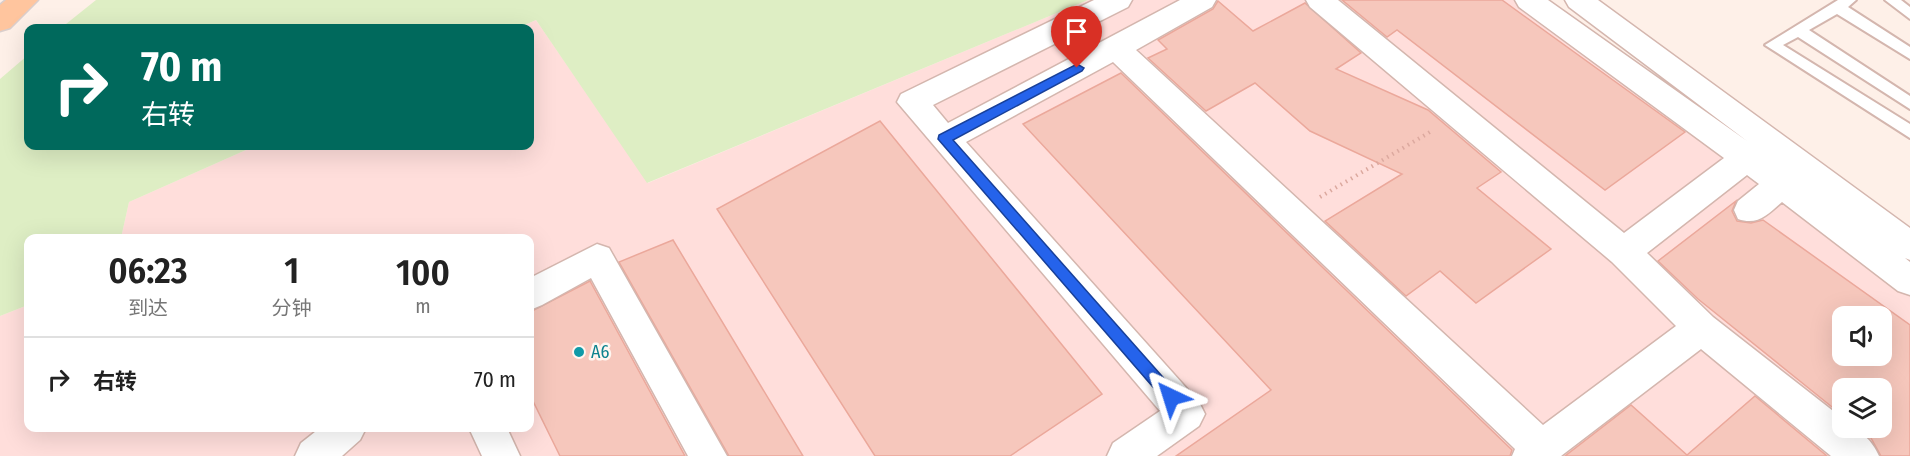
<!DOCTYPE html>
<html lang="zh">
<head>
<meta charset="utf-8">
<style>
  body { margin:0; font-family:"Fira Sans Condensed","Noto Sans SC",sans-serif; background:#f6f6f6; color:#222; height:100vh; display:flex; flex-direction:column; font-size:22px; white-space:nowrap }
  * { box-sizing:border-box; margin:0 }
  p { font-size:20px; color:#767676 }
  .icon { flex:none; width:33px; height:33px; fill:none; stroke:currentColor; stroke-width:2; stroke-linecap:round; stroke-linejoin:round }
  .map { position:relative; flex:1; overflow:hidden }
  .details { position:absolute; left:24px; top:234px; width:510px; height:198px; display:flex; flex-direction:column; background:#fff; border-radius:12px; box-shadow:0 6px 24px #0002 }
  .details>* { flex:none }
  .banner { position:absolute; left:24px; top:24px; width:510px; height:126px; border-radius:12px; box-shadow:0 6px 24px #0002; background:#00695c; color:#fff; overflow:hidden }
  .fabs { position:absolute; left:1832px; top:306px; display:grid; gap:12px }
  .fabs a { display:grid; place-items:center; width:60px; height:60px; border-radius:12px; background:#fff; box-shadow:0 6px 24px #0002; font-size:30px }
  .pin { position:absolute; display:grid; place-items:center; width:51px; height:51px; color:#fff; margin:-62px -26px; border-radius:50% 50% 50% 0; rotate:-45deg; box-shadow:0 0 6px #0007 }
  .pin .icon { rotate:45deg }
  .me { position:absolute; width:66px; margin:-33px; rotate:319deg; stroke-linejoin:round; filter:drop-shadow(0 0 4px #0008) }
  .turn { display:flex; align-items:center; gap:21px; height:126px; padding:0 18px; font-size:27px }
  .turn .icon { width:78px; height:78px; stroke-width:2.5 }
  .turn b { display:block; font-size:42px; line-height:51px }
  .eta { display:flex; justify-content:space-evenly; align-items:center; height:102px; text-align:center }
  .eta b { font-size:36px; font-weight:600; line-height:42px }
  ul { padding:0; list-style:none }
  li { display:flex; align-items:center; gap:18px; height:84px; padding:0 18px; border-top:2px solid #e0e0e0 }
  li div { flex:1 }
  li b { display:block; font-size:22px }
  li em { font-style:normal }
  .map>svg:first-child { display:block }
  .commercial { fill:#ffdedb; fill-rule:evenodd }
  .green { fill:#deeec4 }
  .building { fill:#f6c7bc; stroke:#eba89b; stroke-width:1.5; fill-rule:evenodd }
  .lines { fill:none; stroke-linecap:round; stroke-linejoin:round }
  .service-casing { stroke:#d4b6ae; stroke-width:4 }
  .minor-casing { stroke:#d4b6ae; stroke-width:3 }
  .primary-casing { stroke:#dacecc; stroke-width:3 }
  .path { stroke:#dca99f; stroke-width:4; stroke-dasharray:1.5 4.5; stroke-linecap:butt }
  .service { fill:#fff; fill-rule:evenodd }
  .minor { fill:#fff; fill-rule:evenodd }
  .primary { fill:#ffc59e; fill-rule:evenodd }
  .route { fill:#2563eb; stroke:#184099; stroke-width:1.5 }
  .culture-dot { fill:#0f9aa8; stroke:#fff6f0; stroke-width:2 }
  .labels { text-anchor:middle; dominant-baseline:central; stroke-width:5; stroke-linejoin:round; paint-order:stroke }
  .culture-label { font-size:18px; fill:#0d838f; stroke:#fff6f0; text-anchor:start }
</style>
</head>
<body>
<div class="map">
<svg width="1910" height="456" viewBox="0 0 1910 456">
  <rect width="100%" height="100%" fill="#fef0e8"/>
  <path class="commercial" d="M1088,0H1522L1910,294V456H0V316L28,305V428H530V238H121L129,202L255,146H530V28H518L536,20L648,183ZM1842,316H1881V356H1842ZM1842,388H1881V428H1842Z"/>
  <path class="green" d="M96,0H1088L647,183L536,20L518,28H61Z
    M28,55V146H255L129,202L121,238H28V305L0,316V79Z"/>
  <path class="building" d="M1342,0H1502L1685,132L1605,190L1397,30L1387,37Z
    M1218,1L1253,31L1305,3L1361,53L1336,69L1428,110L1501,172L1477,188L1551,249L1476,303L1440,271L1406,296L1325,221L1402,174L1310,131L1255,83L1206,111L1148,58L1167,49L1158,40L1213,9Z
    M1121,73L1512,450L1510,456H1176L1271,390L1023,124Z
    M880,121L1102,394L1010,456H875L717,209Z
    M1736,201L1732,211L1737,221L1751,223L1763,220L1910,325V456H1881L1871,438L1853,428H1881V388H1842V415L1698,299L1658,261ZM1842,316H1881V356H1842Z
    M673,240L803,456H729L619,262Z
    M590,281L685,456H560L530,395V312Z
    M1755,396L1827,456H1565L1631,405L1687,455Z"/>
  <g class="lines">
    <defs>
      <path id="service" d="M1838,0H1856L1848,7L1910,47V59L1837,14L1809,30L1910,96V109L1798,37L1783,45L1910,124V138L1765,45Z
        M1885,0H1901L1910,7V19Z"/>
      <path id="minor" d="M1094,0H1132L1128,7L933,105L948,123L1180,0H1216L1212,7L1136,50L1543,425L1676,326L1612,262L1310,7L1306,0H1338L1624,233L1724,158L1519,7L1515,0H1548L1747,141L1569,7L1565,0H1598L1910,228V260L1905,258L1910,262V295L1898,291L1782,202C1768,214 1758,226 1738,219L1734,210L1738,201L1759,184L1747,175L1647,253L1713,317L1842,418V428C1860,428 1872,440 1879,456H1831L1701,349L1561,456H1512L1515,449L1113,62L966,142L1199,402L1205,414L1199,426L1157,456H1107L1113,443L1160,411L897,102L901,94Z
        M597,244L609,248L727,456H688L591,278L542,305L530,310V278Z
        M320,428H366L360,440L342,456H295L301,443Z
        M469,428H507L520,456H482Z"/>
      <path id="primary" d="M6,0H38L10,28L0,31V5Z"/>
    </defs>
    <use href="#service" class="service-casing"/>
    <use href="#minor" class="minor-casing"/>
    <use href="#primary" class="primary-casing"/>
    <path class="path" d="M1320,197L1430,132"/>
    <use href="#service" class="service"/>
    <use href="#minor" class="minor"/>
    <use href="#primary" class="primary"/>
  </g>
  <path class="route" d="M1077,64L1084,68L1082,71L953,140L1176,392L1179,397L1176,402L1171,404L1166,402L938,139L939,135Z"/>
  <circle class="culture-dot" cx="579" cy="352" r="6"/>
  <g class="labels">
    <g class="culture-label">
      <text x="591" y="352">A6</text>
    </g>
  </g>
</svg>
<div class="fabs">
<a><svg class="icon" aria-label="sound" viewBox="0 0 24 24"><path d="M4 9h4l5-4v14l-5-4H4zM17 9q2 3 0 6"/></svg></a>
<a><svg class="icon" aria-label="layers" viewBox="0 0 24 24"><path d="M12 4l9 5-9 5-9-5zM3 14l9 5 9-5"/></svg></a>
</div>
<div class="pin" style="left:1077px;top:68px;background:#d93025"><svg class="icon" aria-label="arrive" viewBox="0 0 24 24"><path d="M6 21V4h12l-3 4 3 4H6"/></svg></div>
<svg class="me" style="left:1171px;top:397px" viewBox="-20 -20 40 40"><path d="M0-17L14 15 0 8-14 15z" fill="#2563eb" stroke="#fff" stroke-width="4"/></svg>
<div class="banner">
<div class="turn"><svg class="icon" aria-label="right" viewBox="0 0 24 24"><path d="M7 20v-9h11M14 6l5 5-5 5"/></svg><div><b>70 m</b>右转</div></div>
</div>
<section class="details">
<div class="eta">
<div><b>06:23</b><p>到达</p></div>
<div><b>1</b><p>分钟</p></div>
<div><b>100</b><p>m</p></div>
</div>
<ul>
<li><svg class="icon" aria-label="right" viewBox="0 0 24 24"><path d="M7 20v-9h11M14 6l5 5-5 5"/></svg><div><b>右转</b></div><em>70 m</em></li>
</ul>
</section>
</div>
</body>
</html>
